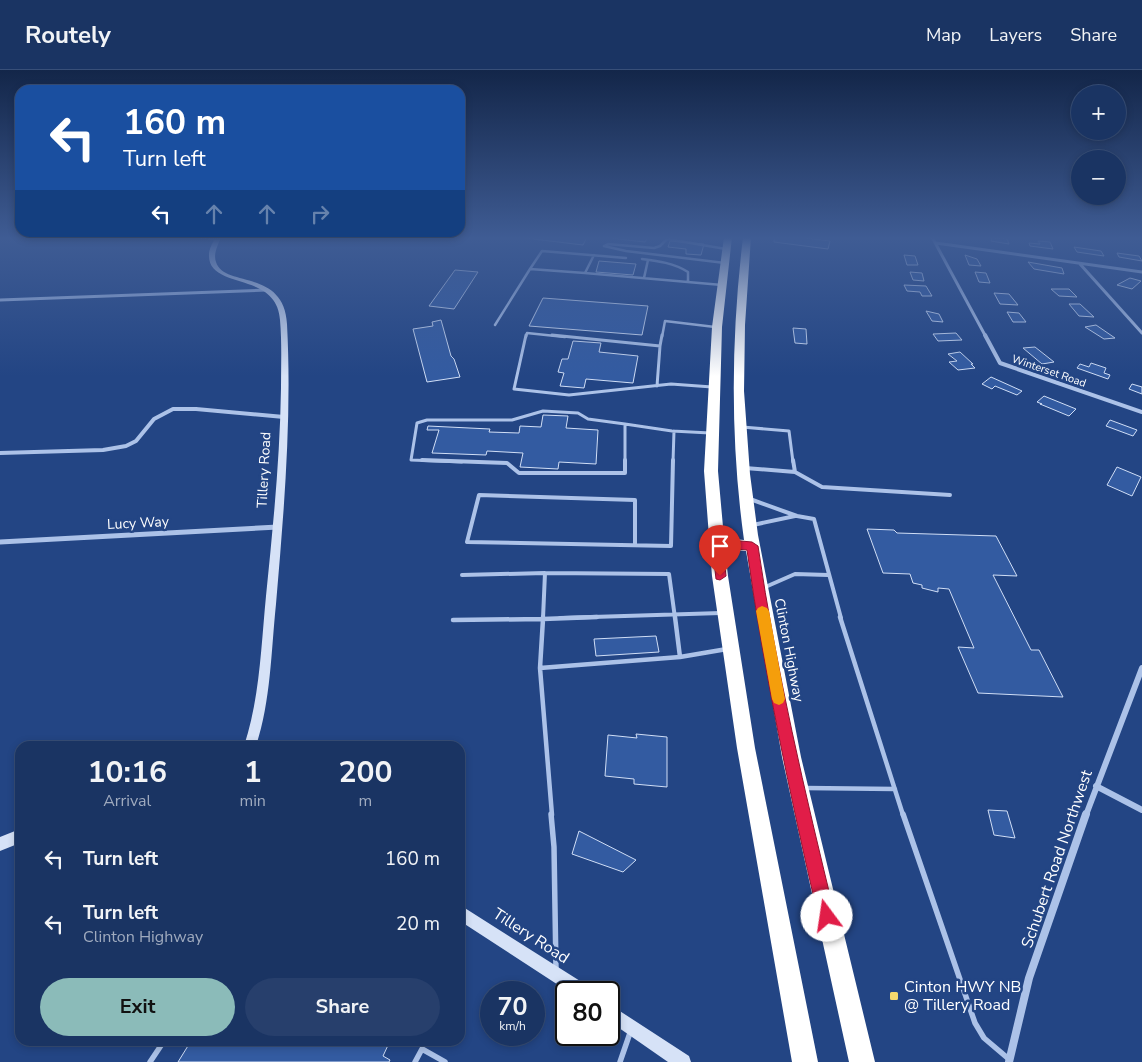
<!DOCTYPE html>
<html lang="en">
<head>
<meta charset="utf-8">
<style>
  body { margin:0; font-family:"Nunito Sans",sans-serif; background:#273f6c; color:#f1f3f6; height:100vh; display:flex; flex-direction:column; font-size:19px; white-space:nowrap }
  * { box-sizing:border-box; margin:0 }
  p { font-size:16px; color:#9faabe }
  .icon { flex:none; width:28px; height:28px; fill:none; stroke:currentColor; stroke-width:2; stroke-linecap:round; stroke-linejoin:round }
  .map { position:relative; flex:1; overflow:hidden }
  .side { position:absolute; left:15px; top:671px; width:450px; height:305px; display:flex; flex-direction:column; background:#1a3463; border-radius:15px; box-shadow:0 2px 8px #0003,0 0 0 1px #384f78 }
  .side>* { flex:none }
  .top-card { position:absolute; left:15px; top:15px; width:450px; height:152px; border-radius:15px; box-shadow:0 2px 8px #0003,0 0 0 1px #384f78; background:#1a4fa0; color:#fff; overflow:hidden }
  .fabs { position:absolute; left:1071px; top:15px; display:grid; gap:10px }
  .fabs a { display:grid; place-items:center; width:55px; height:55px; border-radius:50%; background:#1a3463; box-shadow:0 2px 8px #0003,0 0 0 1px #384f78; font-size:25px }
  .speed { position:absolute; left:480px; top:911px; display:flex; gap:10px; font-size:25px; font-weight:700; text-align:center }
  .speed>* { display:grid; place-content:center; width:65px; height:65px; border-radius:50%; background:#1a3463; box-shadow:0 2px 8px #0003,0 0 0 1px #384f78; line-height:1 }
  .speed small { font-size:12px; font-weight:400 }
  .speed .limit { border:2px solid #111; border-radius:8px; background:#fff; color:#111 }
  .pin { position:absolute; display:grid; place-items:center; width:42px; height:42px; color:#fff; margin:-51px -21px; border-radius:50% 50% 50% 0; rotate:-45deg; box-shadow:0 0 5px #0007 }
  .pin .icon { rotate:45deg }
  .me { position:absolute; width:55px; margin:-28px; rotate:346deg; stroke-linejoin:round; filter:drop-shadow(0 0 4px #0008) }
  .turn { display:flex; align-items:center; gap:18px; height:105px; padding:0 25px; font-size:22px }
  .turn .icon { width:65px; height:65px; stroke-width:2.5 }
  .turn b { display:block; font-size:35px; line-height:42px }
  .lanes { display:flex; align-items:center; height:48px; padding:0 25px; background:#0003; justify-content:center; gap:25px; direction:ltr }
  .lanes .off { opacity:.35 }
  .eta { display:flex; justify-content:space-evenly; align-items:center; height:85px; text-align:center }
  .eta b { font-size:30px; font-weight:700; line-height:35px }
  .cta { display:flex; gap:10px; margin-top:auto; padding:10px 25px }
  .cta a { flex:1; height:58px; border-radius:30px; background:#8bbbb9; color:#111; font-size:20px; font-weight:700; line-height:58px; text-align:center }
  .cta a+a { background:#273f6c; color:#f1f3f6 }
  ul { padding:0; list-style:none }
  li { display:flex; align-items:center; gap:15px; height:65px; padding:0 25px }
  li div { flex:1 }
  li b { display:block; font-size:19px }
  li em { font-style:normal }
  header { display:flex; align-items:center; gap:30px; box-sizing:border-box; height:70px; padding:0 25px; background:#1a3463; border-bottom:1px solid #384f78 }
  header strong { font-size:24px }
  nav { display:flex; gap:28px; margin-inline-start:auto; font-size:18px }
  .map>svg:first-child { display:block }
  .building { fill:#335ba1; stroke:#d0def6 }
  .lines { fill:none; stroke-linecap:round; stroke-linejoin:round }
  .lane-far4 { stroke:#acc2e8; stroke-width:2.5 }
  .lane-far3 { stroke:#acc2e8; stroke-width:3 }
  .lane-far2 { stroke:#acc2e8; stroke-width:4 }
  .lane-far1 { stroke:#acc2e8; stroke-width:4.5 }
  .lane { stroke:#acc2e8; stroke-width:5.5 }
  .street-far4 { stroke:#acc2e8; stroke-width:3 }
  .street-far3 { stroke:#acc2e8; stroke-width:4 }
  .street-far2 { stroke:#acc2e8; stroke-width:5 }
  .street-far1 { stroke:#acc2e8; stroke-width:6 }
  .street { stroke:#acc2e8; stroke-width:8 }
  .secondary { fill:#d6e2f7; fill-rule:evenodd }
  .highway { fill:#fff; fill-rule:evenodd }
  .route { fill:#e11d48; stroke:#92132f }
  .slow { fill:#f59e0b }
  .poi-dot { fill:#f4d86e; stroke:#234584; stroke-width:2 }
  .labels { text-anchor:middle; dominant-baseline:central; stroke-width:5; stroke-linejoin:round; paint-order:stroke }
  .far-street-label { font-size:11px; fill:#fff; stroke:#234584 }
  .street-label { font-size:14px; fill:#fff; stroke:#234584 }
  .near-street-label { font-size:16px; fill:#fff; stroke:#234584 }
  .near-poi-label { font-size:16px; fill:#fff; stroke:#234584; text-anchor:start }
</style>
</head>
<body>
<header>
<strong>Routely</strong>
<nav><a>Map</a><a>Layers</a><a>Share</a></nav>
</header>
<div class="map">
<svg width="1142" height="992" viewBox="0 0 1142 992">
  <rect width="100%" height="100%" fill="#234584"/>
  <path class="building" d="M517,167H587L583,175Z
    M601,167H648L645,172Z
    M775,167H796L830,171L828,179L774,172Z
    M992,168L1007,169L1009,174L991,171Z
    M670,171L704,174L701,185L686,184V179L668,177Z
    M1038,171L1050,172L1053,179L1030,176L1029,173L1040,174Z
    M1074,177L1101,181L1104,186L1077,182Z
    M1117,183L1139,186L1142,191L1119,187Z
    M904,185L915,186L918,195H907Z
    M965,185L977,189L981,196L969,195Z
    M599,191L636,194L633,205L596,202Z
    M1028,192L1062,198L1064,204L1034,199Z
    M455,200L478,202L454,239L429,236Z
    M910,202L922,203L924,211L913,210Z
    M975,202L986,203L990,213L979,212Z
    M1130,208L1141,211L1132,219L1117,215Z
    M904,215L926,216L932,226H922L920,222L907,221Z
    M1051,219H1069L1077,227L1059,226Z
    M994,223L1009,224L1018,235L1000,234Z
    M543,228L648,236L642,265L529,256Z
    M1069,234H1080L1094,247L1079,246Z
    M926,241L939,244L943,252L932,251Z
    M1007,242L1019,243L1026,252H1013Z
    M441,250L451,286L454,289L460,307L427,312L413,259L433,256L432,252Z
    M1096,255L1115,268L1104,269L1085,257Z
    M793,258L806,259L807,274L795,273Z
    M956,263L962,270L938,271L933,264Z
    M573,271L601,273L599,282L638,286L633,313L586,309L584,318L560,316L564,303L558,302L562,289H568Z
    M1035,277L1054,292L1042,294L1023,278Z
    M960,282L973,294H971L975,298L958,300L949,292L957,291L948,284Z
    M1091,293L1106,298L1104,303L1110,305L1108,309L1077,298L1080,294L1089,297Z
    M991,307L1022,321L1017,325L995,316L992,319L982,314Z
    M1132,314L1142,317V324L1129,319Z
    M1044,326L1076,339L1069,346L1040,334H1042L1037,332Z
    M543,345L568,346L566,358L598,360L596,394L559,392L558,399L520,397L523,383L487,381L486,385L432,383L439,360H427L428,356L490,359L489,362L519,363L520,356L541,357Z
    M1110,350L1137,360L1133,366L1106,356Z
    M1117,397L1141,407L1132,426L1107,415Z
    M867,459L894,460L897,463L996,466L1017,506L993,505L1031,580H1039L1063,627L978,623L958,577L974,578L949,519L938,518V522L922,518V515L913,513L910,504L883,503Z
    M656,566L659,582L596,586L594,569Z
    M636,664L667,667V717L634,714V709L605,706L608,665L637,668Z
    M988,740L1007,741L1015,768L994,765Z
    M579,761L636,790L623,802L572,784Z
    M191,971H390L383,986L390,990L389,992H178Z"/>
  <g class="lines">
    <path class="lane-far4" d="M594,185L585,203L722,215
      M642,189C658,191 674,193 688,202V212
      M725,193L626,181L604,176L608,174L654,178L660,176L667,169L726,179
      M585,203L530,199L542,181L626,188
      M644,208L648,190
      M495,255L530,199
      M526,267L527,263L565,267
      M662,267L665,251L715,257"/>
    <path class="lane-far3" d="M526,265L514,319L569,325L671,314L712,317
      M552,265L660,276L662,265
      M657,316L660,276
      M625,354L672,361L710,363
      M625,354V392
      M742,357L789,361L793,392
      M462,392L411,390L417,353L427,350H512L543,341L578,343L588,349L625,354
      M673,392L674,361"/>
    <path class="lane-far2" d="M422,390L507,393L519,403H625V390
      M745,398L795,402L793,390
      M795,402L822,417L950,425
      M750,429L797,446L814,449L841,548
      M753,455L795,446
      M635,475V430L479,425L467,472L671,476L673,390
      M462,505L545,503
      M763,518L795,504L828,505
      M543,548L545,503L669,504L675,548
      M560,548L721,543"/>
    <path class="lane-far1" d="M597,547L543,549L540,598L680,587L727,579
      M675,547L680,587
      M840,547L903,745
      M453,550L543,549V547
      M540,598L552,745
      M805,718L895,719"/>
    <path class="lane" d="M551,744L554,777L556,900
      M903,744L975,953L984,968L1010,990
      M150,992L164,971
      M415,992L422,979L445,992
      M620,992L631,960"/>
    <path class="street-far4" d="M198,167L216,169
      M932,167L986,267
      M936,173L1142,202
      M1080,194L1142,263
      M0,230L267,220"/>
    <path class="street-far3" d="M985,265L1000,293L1142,342
      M0,383L103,380L126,376L136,371L154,349L173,339H196L284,347"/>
    <path class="street-far2" d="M0,472L278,457"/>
    <path class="street-far1" d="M1096,716L1142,740
      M1086,745L1142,598"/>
    <path class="street" d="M1009,992L1029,908L1086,744"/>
    <path class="secondary" d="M216,167H221C218,175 213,184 216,192C224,218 284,198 287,254C292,347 284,441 276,534C271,582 271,630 256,676H244C260,627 261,577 266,526C273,457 280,388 281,318C281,296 282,273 280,250C277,200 207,221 209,184C209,179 213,172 216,167Z
      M20,759V773L0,781V767Z
      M460,835L588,916L590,922H569L460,851Z
      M609,934L689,986L691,992H668L609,951Z"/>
    <path class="highway" d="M724,167H732L722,257L718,401L724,468L744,470C730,369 731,268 743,167H751L745,255L744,321L750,404L758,465L801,687L875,992H849L782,687L746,481L725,479L728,506L755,678L818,992H792L737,678L712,506L704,401L712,257Z"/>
  </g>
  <linearGradient id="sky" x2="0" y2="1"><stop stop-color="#132649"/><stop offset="0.55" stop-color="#3f5c94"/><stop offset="1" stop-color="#3f5c94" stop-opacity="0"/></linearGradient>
  <rect width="1142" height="306" fill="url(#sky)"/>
  <path class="route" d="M718,469L752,472L758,476C776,600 805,723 835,846L833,852L827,854L821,852L818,846C790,725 764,603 747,480L723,478L726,506L720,510L716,509L712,473Z"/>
  <path class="slow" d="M762,536L767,538L769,541L785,629L783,633L779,635L774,633L772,629L756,541L758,538Z"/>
  <rect class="poi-dot" x="889" y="921" width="10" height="10" rx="2.5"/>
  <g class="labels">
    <g class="far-street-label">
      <text transform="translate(1049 301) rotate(19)">Winterset Road</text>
    </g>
    <g class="street-label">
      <text transform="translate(264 400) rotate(-87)">Tillery Road</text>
      <text transform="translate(138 453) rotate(-3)">Lucy Way</text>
      <text transform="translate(789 580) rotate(79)">Clinton Highway</text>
    </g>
    <g class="near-street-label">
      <text transform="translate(1057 789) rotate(-71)">Schubert Road Northwest</text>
      <text transform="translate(531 866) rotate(33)">Tillery Road</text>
    </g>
    <g class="near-poi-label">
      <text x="904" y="917">Cinton HWY NB<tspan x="904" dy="18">@ Tillery Road</tspan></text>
    </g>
  </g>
</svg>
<div class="fabs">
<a>+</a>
<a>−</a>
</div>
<div class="speed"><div>70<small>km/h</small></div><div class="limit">80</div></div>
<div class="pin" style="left:720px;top:506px;background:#d93025"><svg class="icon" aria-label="arrive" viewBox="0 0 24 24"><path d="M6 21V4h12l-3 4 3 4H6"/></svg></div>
<svg class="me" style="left:827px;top:846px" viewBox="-20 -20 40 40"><circle r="19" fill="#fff"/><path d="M0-13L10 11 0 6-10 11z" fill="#e11d48"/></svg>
<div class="top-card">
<div class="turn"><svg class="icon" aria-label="left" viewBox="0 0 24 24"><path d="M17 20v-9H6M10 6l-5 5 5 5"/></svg><div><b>160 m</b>Turn left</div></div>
<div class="lanes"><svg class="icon" aria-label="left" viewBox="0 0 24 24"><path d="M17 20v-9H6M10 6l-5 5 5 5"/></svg><svg class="icon off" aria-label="ahead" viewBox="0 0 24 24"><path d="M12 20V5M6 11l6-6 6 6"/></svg><svg class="icon off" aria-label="ahead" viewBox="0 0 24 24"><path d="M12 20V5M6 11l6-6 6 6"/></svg><svg class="icon off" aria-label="right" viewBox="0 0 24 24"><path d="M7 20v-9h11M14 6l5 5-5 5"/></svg></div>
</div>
<section class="side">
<div class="eta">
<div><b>10:16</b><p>Arrival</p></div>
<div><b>1</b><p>min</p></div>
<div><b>200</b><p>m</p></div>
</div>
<ul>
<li><svg class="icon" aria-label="left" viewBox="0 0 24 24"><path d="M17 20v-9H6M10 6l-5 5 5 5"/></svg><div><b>Turn left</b></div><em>160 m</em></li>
<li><svg class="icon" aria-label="left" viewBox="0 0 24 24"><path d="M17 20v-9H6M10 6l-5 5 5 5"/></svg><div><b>Turn left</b><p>Clinton Highway</p></div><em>20 m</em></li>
</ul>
<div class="cta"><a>Exit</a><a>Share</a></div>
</section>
</div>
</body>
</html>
